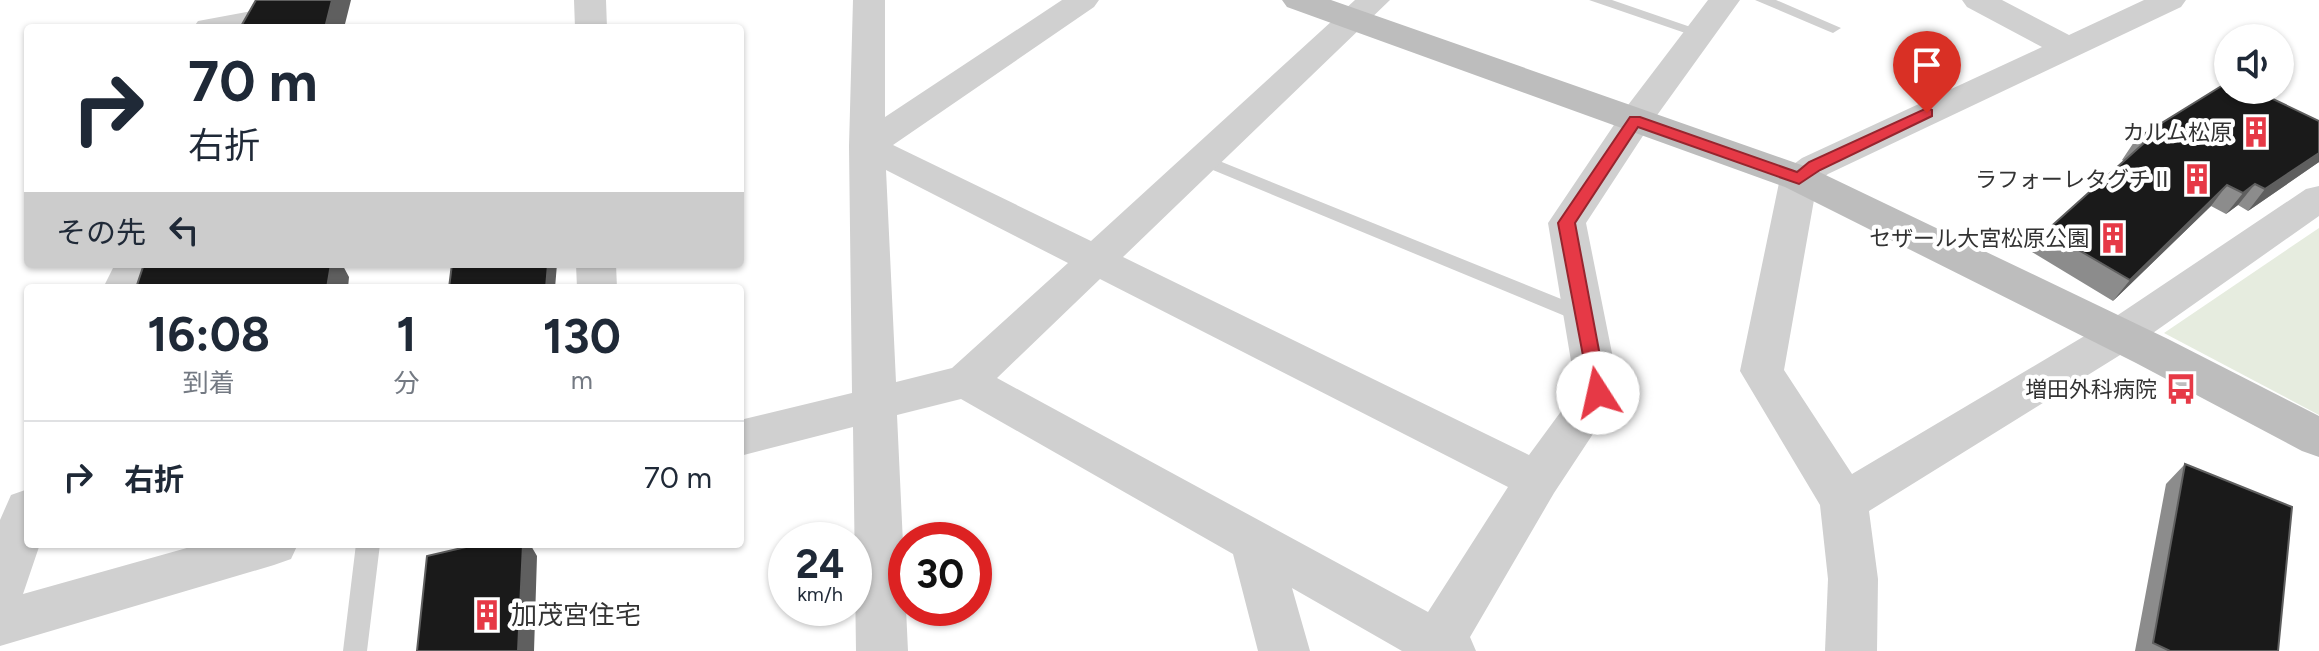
<!DOCTYPE html>
<html lang="ja">
<head>
<meta charset="utf-8">
<style>
  body { margin:0; font-family:Figtree,"Noto Sans JP",sans-serif; background:#f6f6f7; color:#1f2937; height:100vh; display:flex; flex-direction:column; font-size:30px; white-space:nowrap }
  * { box-sizing:border-box; margin:0 }
  p { font-size:26px; color:#747a83 }
  .icon { flex:none; width:44px; height:44px; fill:none; stroke:currentColor; stroke-width:2; stroke-linecap:round; stroke-linejoin:round }
  .map { position:relative; flex:1; overflow:hidden }
  .drawer { position:absolute; left:24px; top:284px; width:720px; height:264px; display:flex; flex-direction:column; background:#fff; border-radius:8px; box-shadow:0 2px 6px #0004 }
  .drawer>* { flex:none }
  .banner { position:absolute; left:24px; top:24px; width:720px; height:244px; border-radius:8px; box-shadow:0 2px 6px #0004; background:#fff; color:#1f2937; overflow:hidden }
  .controls { position:absolute; left:2214px; top:24px; display:grid; gap:16px }
  .controls a { display:grid; place-items:center; width:80px; height:80px; border-radius:50%; background:#fff; box-shadow:0 2px 6px #0004; font-size:40px }
  .speed { position:absolute; left:768px; top:522px; display:flex; gap:16px; font-size:40px; font-weight:700; text-align:center }
  .speed>* { display:grid; place-content:center; width:104px; height:104px; border-radius:50%; background:#fff; box-shadow:0 2px 6px #0004; line-height:1 }
  .speed small { font-size:20px; font-weight:400 }
  .speed .limit { border:12px solid #d22; background:#fff; color:#111 }
  .pin { position:absolute; display:grid; place-items:center; width:68px; height:68px; color:#fff; margin:-82px -34px; border-radius:50% 50% 50% 0; rotate:-45deg; box-shadow:0 0 8px #0007 }
  .pin .icon { rotate:45deg }
  .me { position:absolute; width:88px; margin:-44px; rotate:350deg; stroke-linejoin:round; filter:drop-shadow(0 0 6px #0008) }
  .turn { display:flex; align-items:center; gap:28px; height:168px; padding:0 32px; font-size:36px }
  .turn .icon { width:104px; height:104px; stroke-width:2.5 }
  .turn b { display:block; font-size:56px; line-height:68px }
  .then { display:flex; align-items:center; height:76px; padding:0 32px; background:#0003; gap:16px; font-size:30px }
  .eta { display:flex; justify-content:space-evenly; align-items:center; height:136px; text-align:center }
  .eta b { font-size:48px; font-weight:700; line-height:56px }
  ul { padding:0; list-style:none }
  li { display:flex; align-items:center; gap:24px; height:112px; padding:0 32px; border-top:2px solid #e0e1e3 }
  li div { flex:1 }
  li b { display:block; font-size:30px }
  li em { font-style:normal }
  .map>svg:first-child { display:block }
  .green { fill:#e6ecdf }
  .lines { fill:none; stroke-linecap:round; stroke-linejoin:round }
  .lane { fill:#d0d0d0; fill-rule:evenodd }
  .street { fill:#d0d0d0; fill-rule:evenodd }
  .secondary { fill:#bdbdbd; fill-rule:evenodd }
  .wall { fill:#8c8c8c }
  .shaded-wall { fill:#5f5f5f }
  .building { fill:#1a1a1a; stroke:#5f5f5f; stroke-width:2 }
  .route { fill:#e63946; stroke:#96252e; stroke-width:2 }
  .labels { text-anchor:middle; dominant-baseline:central; stroke-width:8; stroke-linejoin:round; paint-order:stroke }
  .poi-label { font-size:22px; fill:#333; stroke:#fff; text-anchor:end }
  .near-poi-label { font-size:26px; fill:#333; stroke:#fff; text-anchor:start }
</style>
</head>
<body>
<div class="map">
<svg width="2319" height="651" viewBox="0 0 2319 651">
  <rect width="100%" height="100%" fill="#fff"/>
  <path class="green" d="M2319,228V415L2164,333Z"/>
  <g class="lines">
    <path class="lane" d="M1589,0H1612L1708,33L1700,38L1694,36Z
      M1755,0H1776L1841,28L1833,33L1828,31Z
      M1202,154L1591,311L1594,316L1591,321H1577L1196,163L1193,159Z
      M356,544H380L367,651H343Z"/>
    <path class="street" d="M574,0H606L607,28H575Z
      M853,0H885V117L1062,0H1099L1094,7L893,145L1091,241L1355,0H1390L1123,257L1529,455L1576,391L1548,223L1622,113L1708,0H1740L1650,125L1586,223L1620,393L1554,493L1470,637L1476,651H1402L1292,588L1310,651H1258L1233,554L961,399L897,415L908,651H856L853,427L740,456V420L852,393L849,146ZM886,170L1068,263L952,368L896,382ZM1100,279L1508,487L1428,612L997,378Z
      M1962,0H2002L2069,35L2144,0H2186L2181,7L1828,174L1817,183L1784,370L1852,474L2103,325L2306,189L2319,186V216L2133,347L1869,511L1878,579L1877,651H1825L1828,579L1820,505L1740,371L1780,178L1786,170L1802,158L2042,47L1967,7Z
      M252,11L263,14L268,21L263,28H193L198,21Z
      M115,264H155L143,288H103Z
      M576,264H616L617,288H577Z
      M28,489V544H40L23,594L201,544H298L291,559L274,565L0,646V520L11,495Z"/>
    <path class="secondary" d="M1282,0H1331L1813,169L2168,339L2319,416V457L2302,451L2136,363L1785,187L1287,7Z"/>
  </g>
  <path class="wall" d="M2136,139L2319,162L2248,211L2238,205L2226,214L2211,206L2113,301L2032,252L2046,231L2124,161L2122,160Z
    M2185,464L2278,651H2135L2166,484Z"/>
  <path class="shaded-wall" d="M332,0H351L344,28H325Z
    M2319,153V162L2248,211L2265,189Z
    M2255,184L2238,205L2226,214L2243,193Z
    M2227,185L2211,206L2113,301L2130,280Z
    M331,264H342L349,277L348,288H327Z
    M548,264H557L555,288H546Z
    M523,544H530L537,556L534,651H518Z"/>
  <path class="building" d="M256,0H332L325,28H240Z
    M2228,82V90H2254L2319,121V153L2265,189L2255,184L2243,193L2227,185L2130,280L2046,231L2144,143L2136,139Z
    M144,264H331L327,288H136Z
    M452,264H548L546,288H449Z
    M2185,464L2292,507L2278,651H2170L2153,643Z
    M479,544H523L518,651H417L427,556Z"/>
  <path class="route" d="M1927,108L1932,110V116L1820,170L1799,184L1638,127L1575,223L1607,393L1605,398H1591L1558,223L1630,117H1640L1797,172L1809,162Z"/>
  <defs>
    <symbol id="building-bare" viewBox="-9 -9 18 18"><path d="M-4-6H4V6H1V3H-1V6H-4ZM-2.5-4.3h1.7v1.8h-1.7ZM.8-4.3h1.7v1.8H.8ZM-2.5-1h1.7V.8h-1.7ZM.8-1h1.7V.8H.8Z" fill="#e63946" stroke="#fff" stroke-width="2.5" paint-order="stroke"/></symbol>
    <symbol id="bus-bare" viewBox="-9 -9 18 18"><path d="M-5-6H5V4H4V6H2V4H-2V6H-4V4H-5ZM-3.5-4V0h7V-4ZM-3.5 1.2v1.5H-2V1.2ZM2 1.2v1.5H3.5V1.2Z" fill="#e63946" stroke="#fff" stroke-width="2.5" paint-order="stroke"/></symbol>
  </defs>
  <g fill-rule="evenodd">
    <use href="#building-bare" x="2234" y="110" width="44" height="44"/>
    <use href="#building-bare" x="2175" y="157" width="44" height="44"/>
    <use href="#building-bare" x="2091" y="216" width="44" height="44"/>
    <use href="#bus-bare" x="2159" y="367" width="44" height="44"/>
    <use href="#building-bare" x="465" y="593" width="44" height="44"/>
  </g>
  <g class="labels">
    <g class="poi-label">
      <text x="2232" y="132">カルム松原</text>
      <text x="2173" y="179">ラフォーレタグチⅡ</text>
      <text x="2089" y="238">セザール大宮松原公園</text>
      <text x="2157" y="389">増田外科病院</text>
    </g>
    <g class="near-poi-label">
      <text x="511" y="615">加茂宮住宅</text>
    </g>
  </g>
</svg>
<div class="controls">
<a><svg class="icon" aria-label="sound" viewBox="0 0 24 24"><path d="M4 9h4l5-4v14l-5-4H4zM17 9q2 3 0 6"/></svg></a>
</div>
<div class="speed"><div>24<small>km/h</small></div><div class="limit">30</div></div>
<div class="pin" style="left:1927px;top:113px;background:#d93025"><svg class="icon" aria-label="arrive" viewBox="0 0 24 24"><path d="M6 21V4h12l-3 4 3 4H6"/></svg></div>
<svg class="me" style="left:1598px;top:393px" viewBox="-20 -20 40 40"><circle r="19" fill="#fff"/><path d="M0-13L10 11 0 6-10 11z" fill="#e63946"/></svg>
<div class="banner">
<div class="turn"><svg class="icon" aria-label="right" viewBox="0 0 24 24"><path d="M7 20v-9h11M14 6l5 5-5 5"/></svg><div><b>70 m</b>右折</div></div>
<div class="then">その先<svg class="icon" aria-label="left" viewBox="0 0 24 24"><path d="M17 20v-9H6M10 6l-5 5 5 5"/></svg></div>
</div>
<section class="drawer">
<div class="eta">
<div><b>16:08</b><p>到着</p></div>
<div><b>1</b><p>分</p></div>
<div><b>130</b><p>m</p></div>
</div>
<ul>
<li><svg class="icon" aria-label="right" viewBox="0 0 24 24"><path d="M7 20v-9h11M14 6l5 5-5 5"/></svg><div><b>右折</b></div><em>70 m</em></li>
</ul>
</section>
</div>
</body>
</html>
